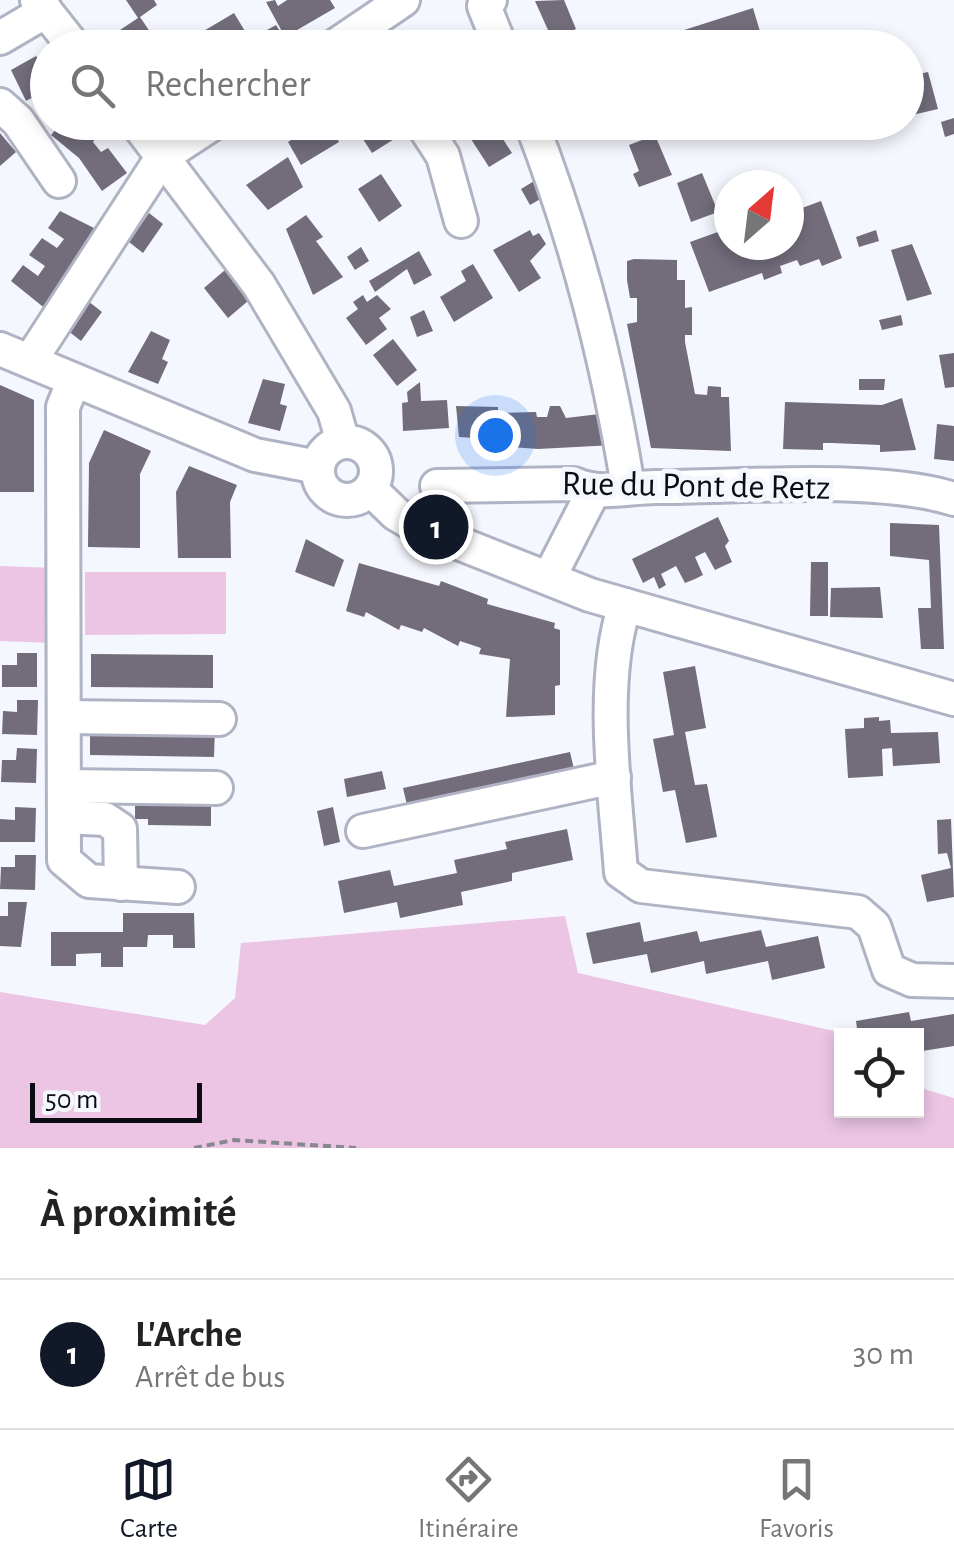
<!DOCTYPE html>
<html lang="fr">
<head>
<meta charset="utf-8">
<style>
  body { margin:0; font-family:"Alegreya Sans",sans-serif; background:#f6f6f6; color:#222 }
  .controls { position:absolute; right:30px; bottom:30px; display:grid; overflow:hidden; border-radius:0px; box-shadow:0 5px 15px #0003 }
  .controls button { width:90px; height:90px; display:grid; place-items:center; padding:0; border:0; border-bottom:2px solid #e0e0e0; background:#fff; color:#222; font:50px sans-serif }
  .compass { position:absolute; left:714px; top:170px; width:90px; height:90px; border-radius:50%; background:#fff; box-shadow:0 5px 15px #0003; rotate:28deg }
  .scale { position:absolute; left:30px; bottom:25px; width:172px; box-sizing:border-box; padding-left:10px; border:5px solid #0c0d13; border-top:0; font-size:28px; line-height:35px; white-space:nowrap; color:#0c0d13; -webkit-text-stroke:8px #f5f7fe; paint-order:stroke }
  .you { position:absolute; left:495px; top:435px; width:35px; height:35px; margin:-25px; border:8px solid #fff; border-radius:50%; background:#1a73e8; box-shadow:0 0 0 15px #1a73e833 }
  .badge { display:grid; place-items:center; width:65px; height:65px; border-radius:50%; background:#111827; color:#fff; font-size:32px; font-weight:700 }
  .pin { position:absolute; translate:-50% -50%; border:5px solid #fff; box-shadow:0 2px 10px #0006 }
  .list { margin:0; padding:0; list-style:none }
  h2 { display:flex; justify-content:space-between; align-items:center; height:130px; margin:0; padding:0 40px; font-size:42px }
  h2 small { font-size:32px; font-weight:400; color:#767676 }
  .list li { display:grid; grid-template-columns:65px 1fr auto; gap:30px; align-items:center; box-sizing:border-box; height:150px; padding:0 40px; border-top:2px solid #e0e0e0 }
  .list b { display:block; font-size:38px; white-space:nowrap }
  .list p { margin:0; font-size:32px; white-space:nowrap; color:#767676 }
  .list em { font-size:32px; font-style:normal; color:#767676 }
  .icon { flex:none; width:55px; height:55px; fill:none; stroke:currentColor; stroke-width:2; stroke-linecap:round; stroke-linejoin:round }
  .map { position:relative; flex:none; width:954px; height:1148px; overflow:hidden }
  .search { position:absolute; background:#fff; box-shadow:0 5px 15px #0003; left:30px; right:30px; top:30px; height:110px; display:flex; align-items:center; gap:25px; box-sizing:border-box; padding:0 35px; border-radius:55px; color:#767676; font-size:38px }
  .sheet { height:280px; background:#fff }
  nav { display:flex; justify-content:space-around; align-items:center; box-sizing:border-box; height:140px; border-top:2px solid #e0e0e0; background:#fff; font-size:28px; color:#767676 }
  nav a { display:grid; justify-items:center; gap:5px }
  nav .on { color:#111827 }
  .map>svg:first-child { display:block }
</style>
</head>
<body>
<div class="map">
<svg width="954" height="1148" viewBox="0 0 954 1148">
  <rect width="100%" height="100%" fill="#f5f7fe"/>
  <!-- green -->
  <g fill="#ecc5e5">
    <path d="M0 566 54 568 52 643 0 641Z"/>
    <path d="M85 572H226V634L85 635Z"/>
    <path d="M565 916 578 973 834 1031 841 1065 842 1110H916L917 1087 954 1098V1148H0V992L205 1025 235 998 241 943Z"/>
  </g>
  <!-- building -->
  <g fill="#726c7b">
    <path d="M126 0H154L157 5 140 17 161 48H128L117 32 138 18Z"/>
    <path d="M275 0 278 6 287 0H330L335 8 285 37 266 2Z"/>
    <path d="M564 0 576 29 552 39 535 1Z"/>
    <path d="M753 8 762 38 731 48H659L656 39Z"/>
    <path d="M234 13 254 46 211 48 202 32Z"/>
    <path d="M276 25 288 44 267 48 273 40 267 30Z"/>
    <path d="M36 56 48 76V89L26 101 11 70Z"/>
    <path d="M928 72 938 109 912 115 906 77Z"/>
    <path d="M954 118V134L945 137 941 122Z"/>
    <path d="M62 122H83L98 134 93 142 101 152 108 148 127 173 102 191 79 158 51 135Z"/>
    <path d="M320 122H329L339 142 301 165 288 142Z"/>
    <path d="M352 122H387L399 136 372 153Z"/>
    <path d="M460 122H492L512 153 489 167Z"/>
    <path d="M0 133 16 152 0 166Z"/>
    <path d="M655 135 672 175 639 187 633 174 639 171 629 145Z"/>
    <path d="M288 157 303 187 268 210 246 185Z"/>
    <path d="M702 173 718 212 691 222 677 183Z"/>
    <path d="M381 174 402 206 379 222 358 189Z"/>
    <path d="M544 175 551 193 530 205 521 189Z"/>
    <path d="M800 201 802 208 821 201 842 258 822 266 819 259 800 266 797 260 780 266 782 273 764 280 762 273 709 292 690 242 729 228V245H789V205Z"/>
    <path d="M60 211 100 231 47 310 11 281 23 265 38 276 45 266 29 255 42 238 57 248 61 243 64 239 48 228Z"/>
    <path d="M149 213 163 224 143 253 129 242Z"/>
    <path d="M306 215 323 237 316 241 343 277 313 295 286 229Z"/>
    <path d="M530 230 533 236 539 233 546 244 530 261 541 278 519 292 493 250Z"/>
    <path d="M876 230 879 241 859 247 856 237Z"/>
    <path d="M912 244 932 294 907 301 891 250Z"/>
    <path d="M361 247 369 261 355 270 347 257Z"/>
    <path d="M419 251 432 275 414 285 407 269 375 292 369 281Z"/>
    <path d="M634 259 677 260V280H685V308L692 307V335H685V342L695 394 707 395 708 386 721 387V397H729L731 451 651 448 627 324 637 322V298H630L627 280V261Z"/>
    <path d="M473 264 493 298 454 322 440 297 466 281 461 271Z"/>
    <path d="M225 270 248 301 228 318 204 288Z"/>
    <path d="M363 295 367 302 377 295 391 309 379 318 387 329 366 345 346 318 358 309 353 302Z"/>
    <path d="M88 301 102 312 81 341 67 330Z"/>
    <path d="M424 310 433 331 417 337 410 317Z"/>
    <path d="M901 315 903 325 882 330 879 320Z"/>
    <path d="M151 331 170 340 162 359 168 362 158 384 128 372Z"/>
    <path d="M393 339 417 370 397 386 373 355Z"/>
    <path d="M954 353V387L945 388 939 355Z"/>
    <path d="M263 379 285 384 280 404 287 406 280 431 248 423Z"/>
    <path d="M859 379H885L884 390H859Z"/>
    <path d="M420 382 421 401 447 400 449 428 403 431 402 403 408 402 407 392Z"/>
    <path d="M0 385 34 400V492H0Z"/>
    <path d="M902 398 916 450 880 452V445L832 443H823V450L783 449 785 402 882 405Z"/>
    <path d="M456 406 498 407V413L536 412 537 417H547L550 406H560L566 418 608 413 614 445 538 449 500 446V438L474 442 475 438 459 437Z"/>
    <path d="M937 424 954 426V461L934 459Z"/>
    <path d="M104 430 151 451 140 474V548L88 547 89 463Z"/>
    <path d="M189 466 237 485 230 502 231 558H178L176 492Z"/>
    <path d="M718 517 729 541 725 546 732 562 715 570 705 552 695 557 703 575 695 579 685 583 676 566 661 574 666 585 659 589 654 577 643 583 632 559Z"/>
    <path d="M890 523 939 525 944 649H921L918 608H931L929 560 890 556Z"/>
    <path d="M306 539 344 560 334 587 295 572Z"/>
    <path d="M811 562H828V616H810Z"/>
    <path d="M359 563 439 586 441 581 488 599 487 604 555 623 554 628 560 630V685L555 686V715L506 717 510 659 479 654 481 648 460 641 458 646 424 628 422 632 401 625 399 630 366 612 364 617 346 611Z"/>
    <path d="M880 587 883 618 830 617 831 588Z"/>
    <path d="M17 653H37V687H2V665H17Z"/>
    <path d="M91 654 213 655V688L91 687Z"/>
    <path d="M695 666 706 728 685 732 695 785 707 784 717 837 686 843 675 790 663 792 653 739 674 735 663 672Z"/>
    <path d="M17 700H38L37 735 2 734 3 711 17 712Z"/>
    <path d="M879 717V721L890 720 891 733 938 732 940 763 893 766 892 748 882 749 883 776 848 778 845 729 864 728V718Z"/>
    <path d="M90 723 215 726 214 757 90 755Z"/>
    <path d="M17 748 37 749 36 783 1 782 2 760H16Z"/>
    <path d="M570 752 574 769 407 805 403 788Z"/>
    <path d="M382 771 386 789 347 797 344 779Z"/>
    <path d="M135 792 211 793V826L148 825V819H135Z"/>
    <path d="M15 807 36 808 35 842H0V819L15 820Z"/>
    <path d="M333 807 340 842 324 846 317 811Z"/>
    <path d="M951 819 954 897 927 902 921 875 951 868 947 853 938 854 937 820Z"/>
    <path d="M567 829 573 860 512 873V881L461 892 463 905 400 918 397 902 344 913 338 881 390 870 394 886 457 873 454 860 507 849 505 842Z"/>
    <path d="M15 855H36L35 890 0 889 1 867H15Z"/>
    <path d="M8 902H27L21 947 0 946V916H8Z"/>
    <path d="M123 913H194L195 948H173V935H148L147 947H123V967H101V953L76 954V966H51V932H123Z"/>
    <path d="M640 922 644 942 697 931 700 942 761 930 766 947 818 936 825 968 772 980 768 961 706 974 704 961 651 973 647 954 593 964 586 933Z"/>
    <path d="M909 1012 911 1021 954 1014V1046L916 1052V1036H858L856 1021Z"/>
  </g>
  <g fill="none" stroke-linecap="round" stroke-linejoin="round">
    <defs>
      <g id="minor">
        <path d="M37 0 75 48"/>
        <path d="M490 0 484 6 501 48"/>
        <path d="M0 38 46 11"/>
        <path d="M332 48 403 0"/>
        <path d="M0 105 18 121 59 181"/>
        <path d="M136 122 259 285 334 411 343 442"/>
        <path d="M421 122 443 156 461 221"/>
        <path d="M531 122C577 241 608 361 628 487"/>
        <path d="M163 156 215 122"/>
        <path d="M0 349 255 455 318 467"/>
        <path d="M30 361 163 156"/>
        <path d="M74 380 63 407 64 860 89 881 178 887"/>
        <circle cx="347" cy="471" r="29"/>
        <path d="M437 486 574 484C600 496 628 487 656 487 739 487 878 475 954 499"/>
        <path d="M370 489 396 514 418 527 590 595 954 699"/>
        <path d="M549 578 593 492"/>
        <path d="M625 605C599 683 615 791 621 872L641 886 858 912 874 926 889 970 912 980 954 981"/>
        <path d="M64 717 219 719"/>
        <path d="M64 786 216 788"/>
        <path d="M64 817 105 819 120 829 121 884"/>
        <path d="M363 831 614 777"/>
      </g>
    </defs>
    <!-- minor casing -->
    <use href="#minor" stroke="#b0b3c3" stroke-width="38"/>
    <!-- path -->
    <path stroke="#86888e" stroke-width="4" stroke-dasharray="8 5" stroke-linecap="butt" d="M194 1148 234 1140 356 1148"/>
    <!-- minor -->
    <use href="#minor" stroke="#fff" stroke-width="32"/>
  </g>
  <g text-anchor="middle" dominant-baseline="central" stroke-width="10" stroke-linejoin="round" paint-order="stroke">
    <!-- street labels -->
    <g font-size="35" fill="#0c0d13" stroke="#f5f7fe">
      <text transform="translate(696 486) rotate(1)">Rue du Pont de Retz</text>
    </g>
  </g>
</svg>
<div class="controls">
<button><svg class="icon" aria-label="locate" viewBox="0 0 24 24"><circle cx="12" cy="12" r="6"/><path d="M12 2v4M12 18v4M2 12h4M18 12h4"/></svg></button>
</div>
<svg class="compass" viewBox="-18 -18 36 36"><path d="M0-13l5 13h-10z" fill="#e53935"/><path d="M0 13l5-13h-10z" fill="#767676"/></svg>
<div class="scale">50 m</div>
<div class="you"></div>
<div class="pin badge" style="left:436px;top:527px">1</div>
<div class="search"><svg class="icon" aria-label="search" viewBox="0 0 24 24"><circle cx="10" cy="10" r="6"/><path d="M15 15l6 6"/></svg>Rechercher</div>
</div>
<section class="sheet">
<h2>À proximité<small></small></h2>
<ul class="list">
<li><span class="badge">1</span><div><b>L'Arche</b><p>Arrêt de bus</p></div><em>30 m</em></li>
</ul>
</section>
<nav>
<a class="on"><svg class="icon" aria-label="map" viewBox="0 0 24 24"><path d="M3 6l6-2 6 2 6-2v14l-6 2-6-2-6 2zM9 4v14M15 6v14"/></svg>Carte</a>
<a><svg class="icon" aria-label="directions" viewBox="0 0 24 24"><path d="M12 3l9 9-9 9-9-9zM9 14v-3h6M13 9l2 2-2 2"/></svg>Itinéraire</a>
<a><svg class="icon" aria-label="saved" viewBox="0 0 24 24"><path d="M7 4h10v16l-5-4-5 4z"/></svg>Favoris</a>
</nav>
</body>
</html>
